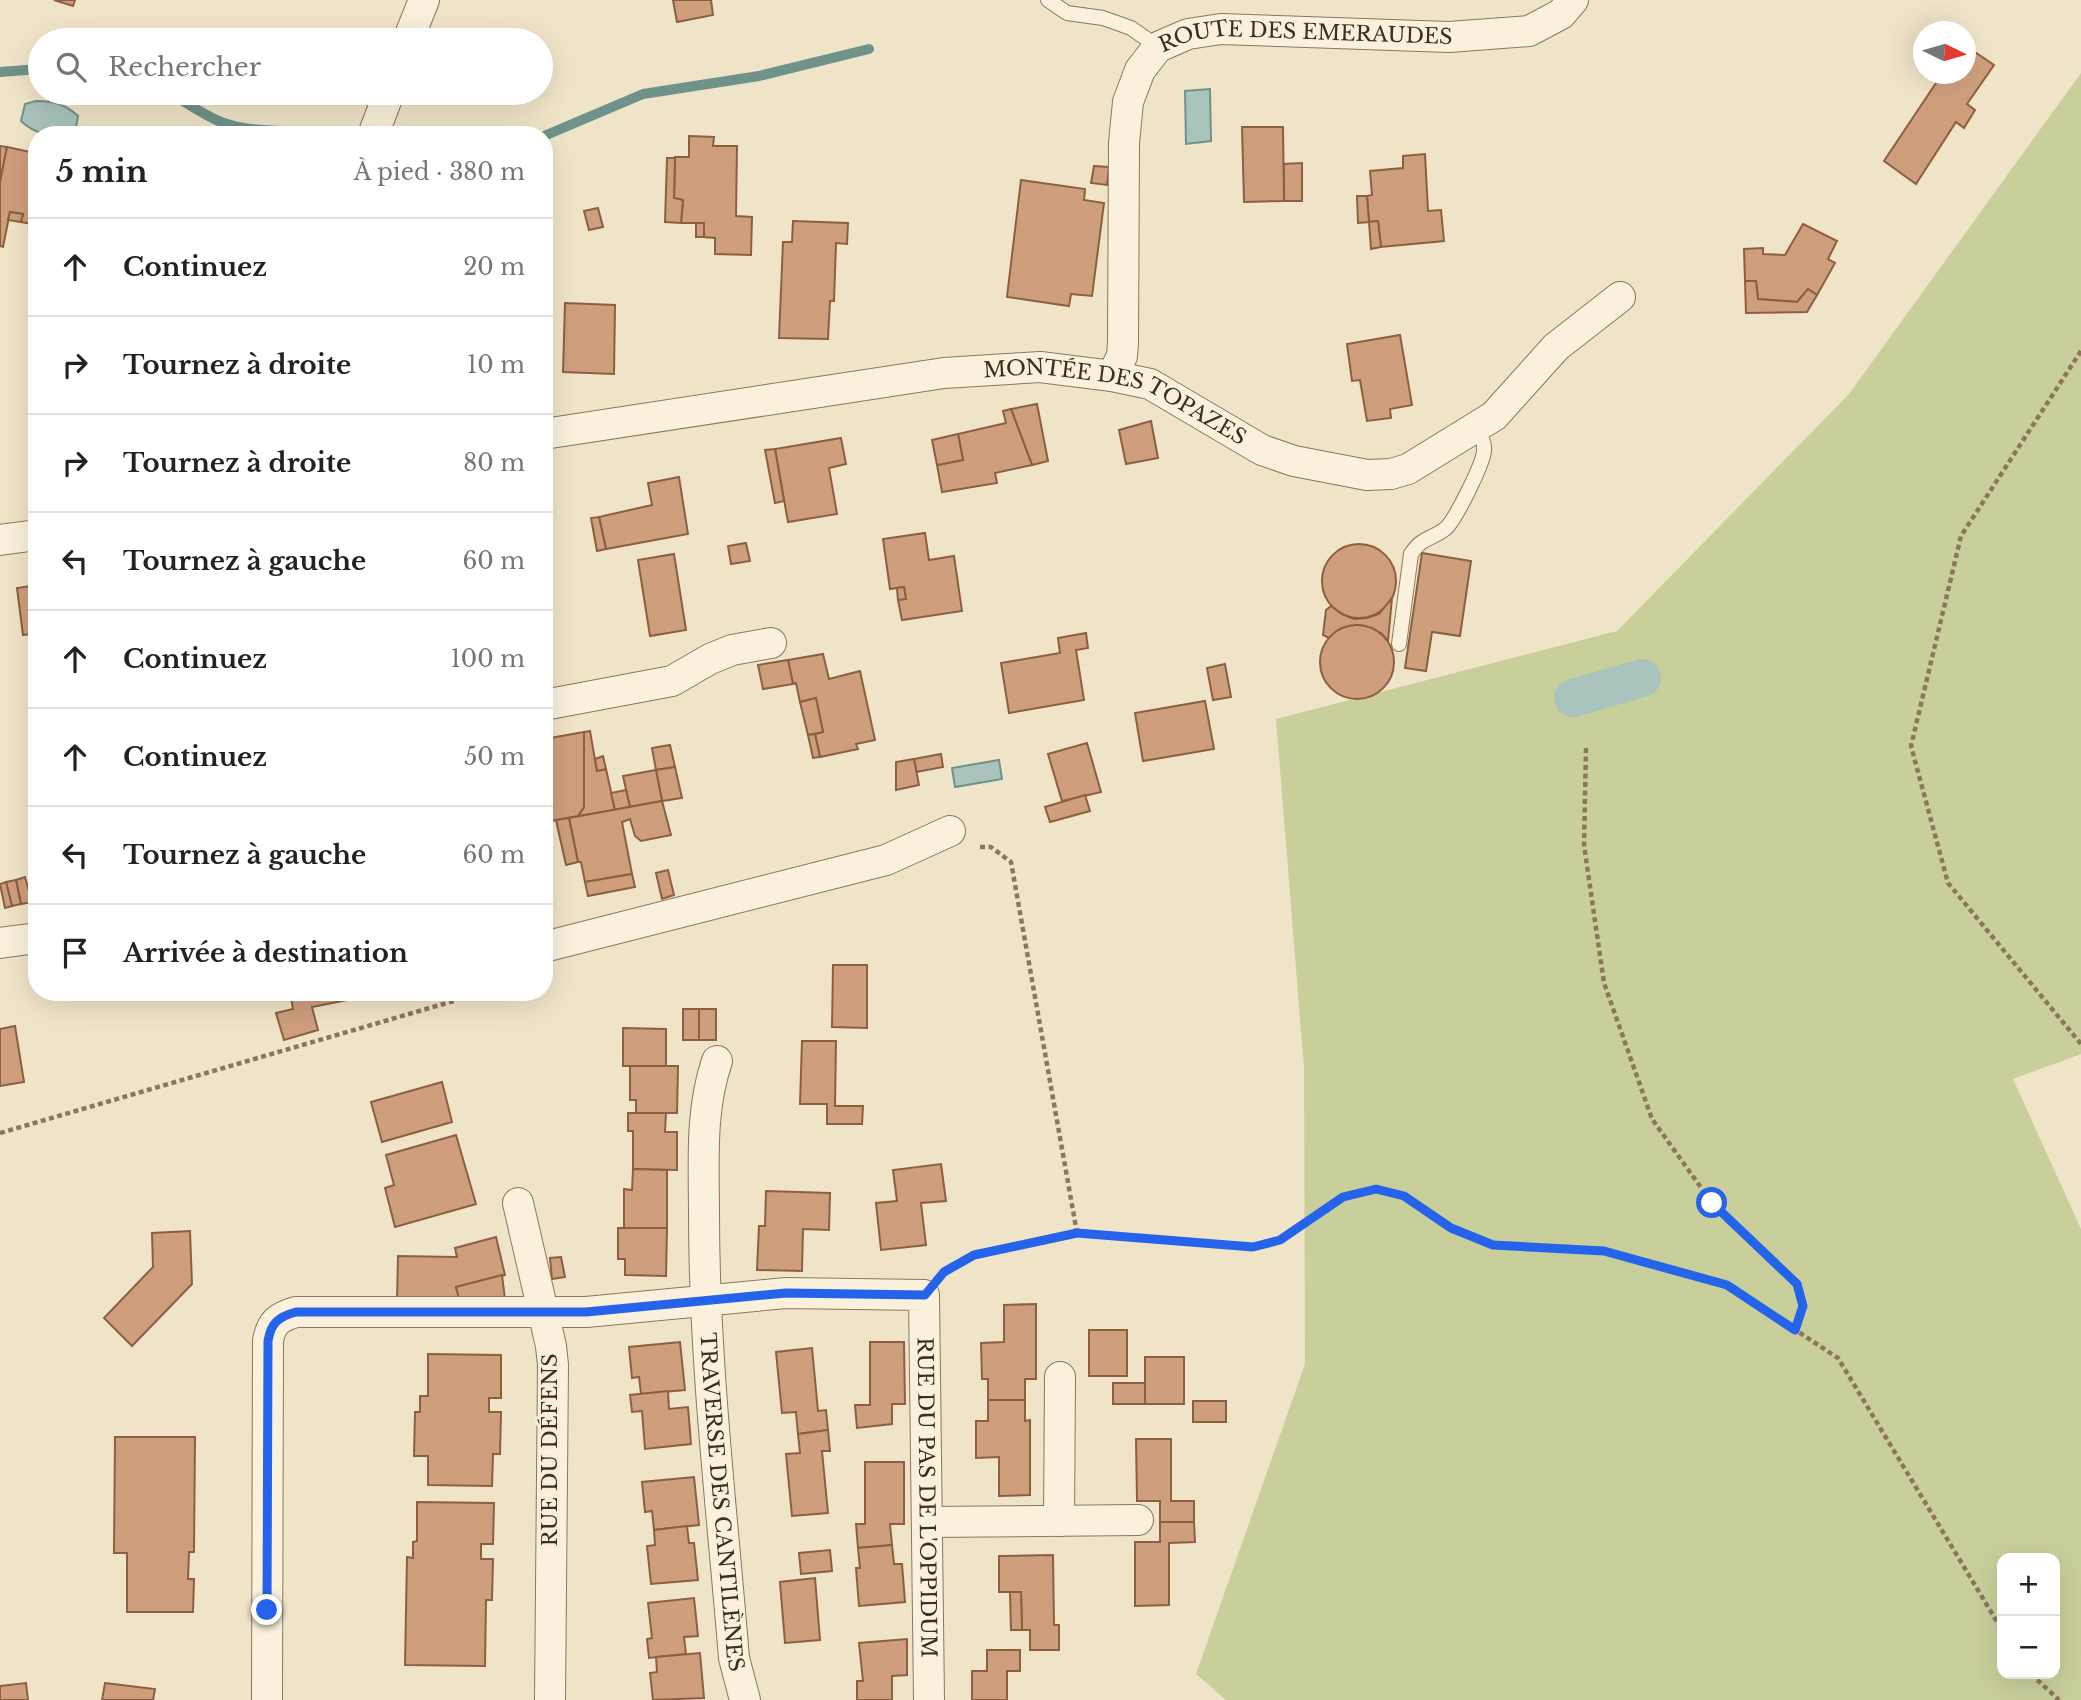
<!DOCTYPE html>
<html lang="fr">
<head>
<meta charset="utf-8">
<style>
  body { margin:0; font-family:"Libre Baskerville",serif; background:#f6f6f6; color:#222 }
  .controls { position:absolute; right:21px; bottom:21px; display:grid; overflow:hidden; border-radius:14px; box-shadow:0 7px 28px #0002 }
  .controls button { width:63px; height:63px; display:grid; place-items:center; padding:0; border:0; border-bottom:2px solid #e0e0e0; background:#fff; color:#222; font:35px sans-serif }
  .compass { position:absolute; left:1913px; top:21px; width:63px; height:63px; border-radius:50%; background:#fff; box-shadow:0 7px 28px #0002; rotate:95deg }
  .stop { position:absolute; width:21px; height:21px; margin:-16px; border:5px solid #2563eb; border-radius:50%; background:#fff }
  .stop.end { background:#2563eb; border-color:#fff; box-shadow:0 2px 7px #0008 }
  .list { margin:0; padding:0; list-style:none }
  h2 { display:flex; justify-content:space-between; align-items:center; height:91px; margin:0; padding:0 28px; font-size:30px }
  h2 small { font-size:23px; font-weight:400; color:#767676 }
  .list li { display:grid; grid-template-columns:46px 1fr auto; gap:21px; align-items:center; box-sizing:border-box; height:98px; padding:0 28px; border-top:2px solid #e0e0e0 }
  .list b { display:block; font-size:26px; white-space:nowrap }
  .list em { font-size:23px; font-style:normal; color:#767676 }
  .icon { flex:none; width:38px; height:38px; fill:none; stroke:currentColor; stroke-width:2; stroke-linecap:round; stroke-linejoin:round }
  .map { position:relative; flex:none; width:2081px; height:1700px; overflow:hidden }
  .search { position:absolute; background:#fff; box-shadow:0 7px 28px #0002; left:28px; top:28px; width:525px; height:77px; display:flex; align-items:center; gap:18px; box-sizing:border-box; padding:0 24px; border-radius:38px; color:#767676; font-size:26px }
  .panel { position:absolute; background:#fff; box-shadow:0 7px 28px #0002; left:28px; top:126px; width:525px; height:875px; border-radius:28px }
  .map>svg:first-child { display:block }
</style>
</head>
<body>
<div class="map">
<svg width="2081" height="1700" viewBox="0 0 2081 1700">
  <rect width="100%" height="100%" fill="#f0e4c8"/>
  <!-- green -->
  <path fill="#c9cf9b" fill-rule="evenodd" d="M2081 73V1054L2013 1079 2081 1229V1700H1226L1196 1674 1305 1364 1304 1069 1276 719 1617 631 1849 394ZM2002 1558H2055V1674H2002Z"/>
  <!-- water -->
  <g fill="#a9c4bc" stroke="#6f938a" stroke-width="2">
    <path d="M1210 89 1211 141 1186 144 1185 91Z"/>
    <path d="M36 101C54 101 65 104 78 116L75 133 71 135C50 135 37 136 21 121L25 104Z"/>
    <path d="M999 760 1002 779 955 787 952 768Z"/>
  </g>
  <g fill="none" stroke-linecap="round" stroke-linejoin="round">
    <!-- stream -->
    <g stroke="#6f938a" stroke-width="10">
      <path d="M0 72 40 69"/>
      <path d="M169 93C186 102 203 115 221 122 254 135 299 128 334 135"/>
      <path d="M544 136 643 94 759 76 869 49"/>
    </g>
    <!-- canal -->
    <path stroke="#a9c4bc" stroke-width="38" d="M1573 698 1642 678"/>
  </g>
  <!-- building -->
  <g fill="#cf9f7d" stroke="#8d5f41" stroke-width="2">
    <path d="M54 0H75L73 6Z"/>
    <path d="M673 0H711L713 15 677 22Z"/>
    <path d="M1966 46 1994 65 1967 104 1975 110 1964 128 1956 122 1916 184 1884 161 1942 74H1966Z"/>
    <path d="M1242 127H1283L1284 201 1244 202Z"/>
    <path d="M689 136 714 137 713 146H737L736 216 752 217 751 255 715 254V238L704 237V223H681L683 200 674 198 675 158V157H689Z"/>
    <path d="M0 146 7 147 0 182Z"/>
    <path d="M7 147 35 153 32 176 37 177V225L21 222 23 214 10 212 3 247 0 246V182Z"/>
    <path d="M1425 154 1428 211 1441 210 1444 241 1381 247 1378 221 1369 222 1367 196 1372 195 1370 171 1403 168V156Z"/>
    <path d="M667 158H675L674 198 683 200 681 223 665 222Z"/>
    <path d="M1302 163V201H1284V164Z"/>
    <path d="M1094 166 1109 167 1107 185 1091 183Z"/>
    <path d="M1021 180 1085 189 1084 200 1104 203 1092 296 1071 294 1069 306 1007 297Z"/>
    <path d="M1357 196H1367L1369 222 1358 223Z"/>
    <path d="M598 208 603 227 589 230 584 211Z"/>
    <path d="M10 212 23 214 21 222 8 220Z"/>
    <path d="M793 221 848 223 847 244 836 243 834 301H830L828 339 779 338 783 242H792Z"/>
    <path d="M1378 221 1381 247 1371 249 1369 222Z"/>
    <rect x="696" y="223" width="8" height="14"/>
    <path d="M1803 224 1837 241 1828 259 1835 263 1817 295 1808 289 1797 302 1758 299 1756 281H1745L1744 249 1763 248V254L1785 255Z"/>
    <path d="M1745 281H1756L1758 299 1797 302 1808 289 1817 295 1807 312 1746 313Z"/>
    <path d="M565 303 615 305 614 374 563 372Z"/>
    <path d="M1400 335 1412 405 1390 409 1391 418 1367 421 1360 380 1352 381 1347 344Z"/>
    <path d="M1037 404 1048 461 1032 465 1011 409Z"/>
    <path d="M1011 409 1032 465 995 473 997 483 942 492 937 465 963 460 958 434 1006 423 1003 411Z"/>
    <path d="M1151 421 1158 458 1126 464 1119 430Z"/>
    <path d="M958 434 963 460 937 465 932 440Z"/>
    <path d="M841 438 846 464 829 468 837 514 788 522 775 449Z"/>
    <path d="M775 449 784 501 775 503 765 450Z"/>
    <path d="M679 477 688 534 606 549 599 517 652 505 648 483Z"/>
    <path d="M599 517 606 549 597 551 591 518Z"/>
    <path d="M925 533 929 560 954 556 962 611 902 620 898 600 906 599 904 587 890 589 883 539Z"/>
    <path d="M746 543 750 561 731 564 728 546Z"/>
    <circle cx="1359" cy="581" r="37"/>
    <path d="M1422 553 1471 561 1460 636 1432 632 1426 671 1405 668Z"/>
    <path d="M674 554 686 630 650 636 638 560Z"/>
    <path d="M37 585V633L23 635 17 588Z"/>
    <path d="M904 587 906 599 898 600 897 588Z"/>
    <path d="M1392 598 1388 641 1381 633 1359 625 1337 631 1329 638 1323 635 1326 610 1331 606 1342 614 1354 619 1367 618 1379 614Z"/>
    <circle cx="1357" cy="662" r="37"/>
    <path d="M1086 633 1088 648 1076 650 1084 700 1009 713 1001 663 1060 653 1058 638Z"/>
    <path d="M823 654 829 679 860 671 875 740 856 744 858 749 820 757 815 734 823 732 816 698 800 702 796 683 793 684 788 660Z"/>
    <path d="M788 660 793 684 763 689 758 665Z"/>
    <path d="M1225 664 1231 697 1213 700 1207 668Z"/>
    <path d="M816 698 823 732 808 735 800 702Z"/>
    <path d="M1205 701 1214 749 1143 761 1135 713Z"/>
    <path d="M590 731 597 771 606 769 615 810 578 816 584 807V732Z"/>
    <path d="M584 732V807L578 816 546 822 544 739Z"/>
    <path d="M815 734 820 757 813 758 808 735Z"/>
    <path d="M1087 743 1101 792 1062 801 1048 754Z"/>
    <path d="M670 745 675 767 656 770 652 748Z"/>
    <path d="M941 754 943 767 916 772 914 759Z"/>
    <path d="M603 756 606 769 597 771 595 759Z"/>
    <path d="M914 759 919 785 896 790V762Z"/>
    <path d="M675 767 682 798 662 801 656 770Z"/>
    <path d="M656 770 662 801 630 807 623 776Z"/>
    <path d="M626 790 630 807 615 810 611 793Z"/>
    <path d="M1085 795 1090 811 1050 822 1045 807Z"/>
    <path d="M662 801 671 835 641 841 635 836 630 819 622 822 632 874 585 882 581 862H578L569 818Z"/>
    <path d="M569 818 578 862 566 865 556 820Z"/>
    <path d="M668 870 674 895 662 899 656 873Z"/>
    <path d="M632 874 635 887 588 896 585 882Z"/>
    <path d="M25 877 32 902 21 904 16 880Z"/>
    <path d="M16 880 21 904 12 906 6 882Z"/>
    <path d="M6 882 12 906 5 908 0 884Z"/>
    <path d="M833 965H867V1028L832 1027Z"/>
    <path d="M290 992H383V993L312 1007 318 1030 284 1040 276 1013 293 1009Z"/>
    <rect x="683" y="1009" width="16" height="31"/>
    <rect x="699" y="1009" width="17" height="31"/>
    <path d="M15 1026 24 1082 0 1086V1029Z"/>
    <path d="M623 1028 666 1029V1066H623Z"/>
    <path d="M802 1041H836L835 1106H863L862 1124H827V1104H800Z"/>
    <path d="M630 1066H678L677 1113H636V1100H630Z"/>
    <path d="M442 1082 452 1122 382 1142 371 1102Z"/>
    <path d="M628 1113H666L665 1132H677V1170L633 1169V1131H628Z"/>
    <path d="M456 1135 476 1204 395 1227 385 1188 394 1185 386 1155Z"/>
    <path d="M941 1164 946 1201 921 1203 926 1245 881 1250 876 1203 897 1201 893 1170Z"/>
    <path d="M633 1169 667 1170V1228H624V1189L632 1190Z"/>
    <path d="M766 1191 830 1193 829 1230 803 1229 802 1271 757 1270 759 1226H765Z"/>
    <path d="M618 1228H667L666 1276 625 1275V1259H618Z"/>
    <path d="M190 1231 192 1284 132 1346 104 1318 153 1267 152 1233Z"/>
    <path d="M496 1237 505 1275 456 1287 460 1302 397 1301 398 1256 457 1257 455 1248Z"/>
    <path d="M561 1257 565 1277 552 1279 550 1258Z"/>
    <path d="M502 1275 505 1299 460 1302 456 1287Z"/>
    <path d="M1036 1304V1379H1025V1400H988V1379H982L981 1343 1004 1342V1305Z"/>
    <rect x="1089" y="1330" width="38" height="46"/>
    <path d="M680 1342 685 1390 641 1394 639 1377 632 1378 629 1347Z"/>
    <path d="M870 1342H904L905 1404H892V1424L857 1428 855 1405H870Z"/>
    <path d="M812 1348 818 1411 826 1410 828 1430 798 1434 796 1412 782 1413 776 1352Z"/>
    <path d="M428 1354 501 1355V1398H489V1412H501L500 1454H493L492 1486 428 1485V1456H414L415 1412H420V1396H428Z"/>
    <rect x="1145" y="1357" width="39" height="47"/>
    <rect x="1113" y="1383" width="32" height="21"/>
    <path d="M668 1391 669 1409 688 1407 691 1444 645 1449 642 1411 632 1412 630 1395Z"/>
    <path d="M988 1400H1025V1421L1030 1420V1495L999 1496V1457L976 1458V1421H988Z"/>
    <rect x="1193" y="1401" width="33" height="21"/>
    <path d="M828 1430 830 1451H822L828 1513 792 1516 786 1454 800 1453 798 1434Z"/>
    <path d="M115 1437H195L194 1552H189L188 1579H194L193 1612H127V1553H114Z"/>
    <path d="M1136 1439H1171V1501H1194V1522H1160V1501H1137Z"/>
    <path d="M865 1462H904V1524H890L892 1545 858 1548 856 1524H865Z"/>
    <path d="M694 1477 699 1525 654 1530 652 1511 645 1512 642 1482Z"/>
    <path d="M417 1502 494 1503 493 1544H481V1559H493L492 1600H486L485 1666 405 1665 407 1557 413 1558V1542L417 1541Z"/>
    <path d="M1160 1522H1194L1195 1542 1169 1543V1605L1135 1606V1542H1160Z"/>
    <path d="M687 1526 689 1543H694L698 1580 651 1584 647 1546 655 1545 654 1530Z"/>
    <path d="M892 1545 894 1564H902L905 1602 859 1606 856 1568H860L858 1548Z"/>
    <path d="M830 1550 832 1571 801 1574 799 1553Z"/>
    <path d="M1053 1555 1054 1625H1059V1650H1030V1630H1022L1021 1592H999V1556Z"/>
    <path d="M815 1578 820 1640 785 1643 780 1582Z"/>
    <path d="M1010 1592H1021L1022 1630H1011Z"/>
    <path d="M694 1598 698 1636 684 1637 686 1654 649 1658 647 1639 652 1638 648 1603Z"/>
    <path d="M907 1639V1675L892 1676V1700H857V1681H863L859 1643Z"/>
    <path d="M987 1650H1020V1671H1007V1700H972V1671H987Z"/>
    <path d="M700 1653 704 1698 653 1700 650 1673 657 1672 656 1657Z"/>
    <path d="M26 1683 28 1700H0V1686Z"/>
    <path d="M105 1683 155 1689 153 1700H102Z"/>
  </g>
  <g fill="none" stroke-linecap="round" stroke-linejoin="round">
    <defs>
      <g id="service">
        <path d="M1048 0 1067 13 1103 18 1131 28 1158 47"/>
        <path d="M1399 644 1411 554C1423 536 1431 540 1445 529 1455 521 1483 464 1484 451 1485 441 1480 435 1474 427"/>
      </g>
      <g id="minor">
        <path d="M408 40 424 0"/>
        <path d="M373 135 389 93"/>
        <path id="s1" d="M1112 376 1122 356 1123 343 1124 143 1128 102 1140 70 1158 47 1188 34 1221 29 1449 37 1529 31 1561 14 1573 0"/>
        <path id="s2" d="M544 434 944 373 1040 367 1112 376 1150 384 1262 450 1294 461 1367 475 1391 474 1408 469 1494 416 1556 347 1620 297"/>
        <path d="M0 540 37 535"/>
        <path d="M544 705 672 681 710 659 732 650 771 643"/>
        <path d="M0 943 37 938"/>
        <path d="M544 947 886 860 950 831"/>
        <path id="s3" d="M717 1061C700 1111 704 1162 704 1214 704 1362 722 1510 734 1658L745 1700"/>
        <path d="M518 1203 551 1346 553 1365 550 1700"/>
        <path d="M1059 1521 1060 1377"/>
        <path d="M927 1522 1138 1520"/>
        <path id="s4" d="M267 1700 268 1341C271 1323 278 1317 296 1312H586L786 1293 924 1295 929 1700"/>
      </g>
    </defs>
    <!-- service casing -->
    <use href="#service" stroke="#8d765c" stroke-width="16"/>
    <!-- minor casing -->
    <use href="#minor" stroke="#8d765c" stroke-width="32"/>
    <!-- path -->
    <g stroke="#8d765c" stroke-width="4.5" stroke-dasharray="5 3.5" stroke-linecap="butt">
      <path d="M2081 351 1961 536 1911 746 1948 883 2081 1044"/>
      <path d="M1586 748 1584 845 1604 983 1652 1119 1712 1203 1797 1284 1803 1306 1795 1330"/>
      <path d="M980 847H991L1011 862 1077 1233"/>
      <path d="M0 1133 457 1000 463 992"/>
      <path d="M945 1271 974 1255 1077 1233 1253 1247 1280 1240 1343 1197 1376 1189 1403 1196 1451 1228 1493 1245 1603 1251 1727 1285 1838 1358 2002 1630"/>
      <path d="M2031 1674 2059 1700"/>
    </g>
    <!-- service -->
    <use href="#service" stroke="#faf1dc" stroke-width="14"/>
    <!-- minor -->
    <use href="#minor" stroke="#faf1dc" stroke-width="30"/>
  </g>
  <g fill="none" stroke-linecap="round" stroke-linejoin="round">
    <!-- route -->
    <path stroke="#2563eb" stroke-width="9" d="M267 1610 268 1341C271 1323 278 1317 296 1312H586L786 1293 925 1295 944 1272 974 1255 1077 1233 1253 1247 1280 1240 1343 1197 1376 1189 1404 1196 1451 1228 1493 1245 1604 1251 1727 1285 1795 1330 1803 1306 1797 1284 1712 1203"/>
  </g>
  <g text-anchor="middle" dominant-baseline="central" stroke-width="6" stroke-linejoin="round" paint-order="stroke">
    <!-- street labels -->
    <g font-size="21" fill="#3d2e20" stroke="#f7eed8">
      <text stroke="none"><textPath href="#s1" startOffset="490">ROUTE DES EMERAUDES</textPath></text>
      <text stroke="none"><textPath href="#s2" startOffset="583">MONTÉE DES TOPAZES</textPath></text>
      <text transform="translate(550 1450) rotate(-90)">RUE DU DÉFENS</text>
      <text stroke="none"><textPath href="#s4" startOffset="1234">RUE DU PAS DE L'OPPIDUM</textPath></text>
      <text stroke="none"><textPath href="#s3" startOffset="443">TRAVERSE DES CANTILÈNES</textPath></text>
    </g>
  </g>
</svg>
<div class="controls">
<button>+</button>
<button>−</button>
</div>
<svg class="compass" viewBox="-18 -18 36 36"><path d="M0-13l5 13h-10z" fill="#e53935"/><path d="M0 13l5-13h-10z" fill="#767676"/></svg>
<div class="stop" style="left:1712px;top:1203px"></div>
<div class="stop end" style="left:267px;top:1610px"></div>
<div class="search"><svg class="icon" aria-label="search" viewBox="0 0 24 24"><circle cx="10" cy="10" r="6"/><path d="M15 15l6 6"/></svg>Rechercher</div>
<section class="panel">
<h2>5 min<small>À pied · 380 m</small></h2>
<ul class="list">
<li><svg class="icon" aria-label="ahead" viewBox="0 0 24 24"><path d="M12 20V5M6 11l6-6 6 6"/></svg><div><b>Continuez</b></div><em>20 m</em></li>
<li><svg class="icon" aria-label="right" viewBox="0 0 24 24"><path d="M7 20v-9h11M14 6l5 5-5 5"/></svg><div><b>Tournez à droite</b></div><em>10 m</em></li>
<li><svg class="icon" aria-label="right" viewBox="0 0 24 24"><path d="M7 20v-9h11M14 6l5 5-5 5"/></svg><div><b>Tournez à droite</b></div><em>80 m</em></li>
<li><svg class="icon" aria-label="left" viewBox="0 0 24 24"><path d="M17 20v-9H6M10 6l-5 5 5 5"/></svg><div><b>Tournez à gauche</b></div><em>60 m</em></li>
<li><svg class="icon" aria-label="ahead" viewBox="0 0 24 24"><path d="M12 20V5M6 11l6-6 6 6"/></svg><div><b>Continuez</b></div><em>100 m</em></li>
<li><svg class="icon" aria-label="ahead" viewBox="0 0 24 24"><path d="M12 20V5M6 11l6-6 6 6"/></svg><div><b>Continuez</b></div><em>50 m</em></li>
<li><svg class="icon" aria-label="left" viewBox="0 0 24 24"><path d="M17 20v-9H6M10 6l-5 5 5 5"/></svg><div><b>Tournez à gauche</b></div><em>60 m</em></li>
<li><svg class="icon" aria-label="arrive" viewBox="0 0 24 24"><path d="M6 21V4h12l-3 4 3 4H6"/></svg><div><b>Arrivée à destination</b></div></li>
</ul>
</section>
</div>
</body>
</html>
